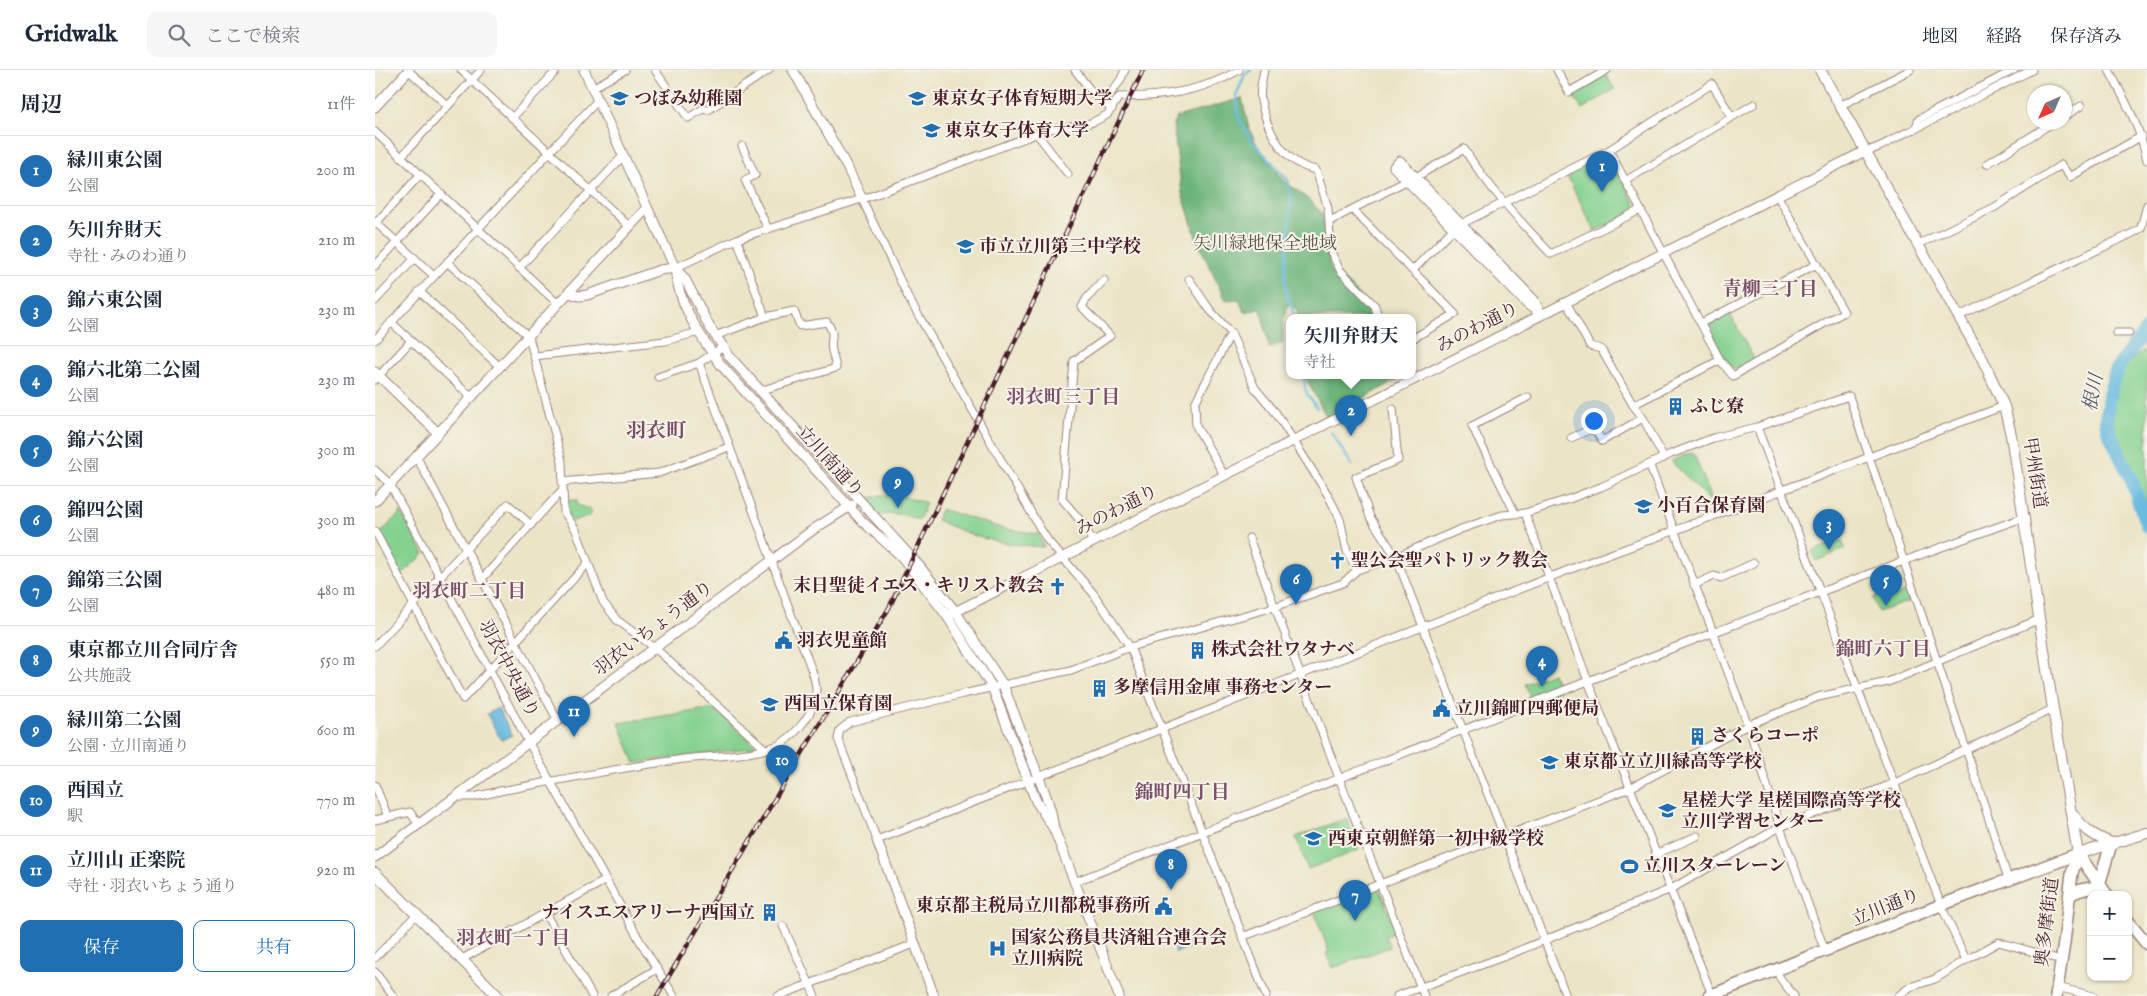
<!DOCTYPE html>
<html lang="ja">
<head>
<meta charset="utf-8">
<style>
  body { margin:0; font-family:"IM FELL English","Noto Serif JP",serif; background:#f6f6f7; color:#1f2937 }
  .controls { position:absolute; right:15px; bottom:15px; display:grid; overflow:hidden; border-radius:10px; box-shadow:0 1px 4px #0004 }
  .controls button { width:45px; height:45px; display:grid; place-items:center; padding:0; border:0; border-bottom:1px solid #e0e1e3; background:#fff; color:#1f2937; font:25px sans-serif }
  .compass { position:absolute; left:1652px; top:15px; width:45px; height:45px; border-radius:50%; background:#fff; box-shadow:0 1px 4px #0004; rotate:225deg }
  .you { position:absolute; left:1218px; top:350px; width:18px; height:18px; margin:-12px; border:4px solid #fff; border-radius:50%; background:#1a73e8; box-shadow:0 0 0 8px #1a73e833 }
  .badge { display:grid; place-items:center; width:32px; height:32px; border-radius:50%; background:#1f6fb2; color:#fff; font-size:16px; font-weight:700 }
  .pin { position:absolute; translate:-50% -41px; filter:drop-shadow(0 1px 2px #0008) }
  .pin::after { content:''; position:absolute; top:26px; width:18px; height:15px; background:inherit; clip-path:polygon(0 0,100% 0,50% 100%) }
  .popup { position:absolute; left:911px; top:244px; width:130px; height:65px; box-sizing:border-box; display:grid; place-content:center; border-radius:10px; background:#fff; filter:drop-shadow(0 1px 4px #0005); font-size:16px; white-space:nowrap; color:#747a83 }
  .popup b { font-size:19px; color:#1f2937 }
  .popup::after { content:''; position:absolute; left:50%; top:100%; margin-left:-10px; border:10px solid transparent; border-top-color:#fff }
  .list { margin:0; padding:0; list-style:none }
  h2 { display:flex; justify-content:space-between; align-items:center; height:65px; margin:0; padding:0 20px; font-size:21px }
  h2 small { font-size:16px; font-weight:400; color:#747a83 }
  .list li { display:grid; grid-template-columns:32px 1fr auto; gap:15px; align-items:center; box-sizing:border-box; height:70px; padding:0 20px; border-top:1px solid #e0e1e3 }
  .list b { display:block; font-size:19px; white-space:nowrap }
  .list p { margin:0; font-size:16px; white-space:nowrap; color:#747a83 }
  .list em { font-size:16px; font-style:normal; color:#747a83 }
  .actions { display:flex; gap:10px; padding:15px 20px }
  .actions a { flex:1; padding:11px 0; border:1px solid #1f6fb2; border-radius:10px; text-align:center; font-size:18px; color:#1f6fb2 }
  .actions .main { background:#1f6fb2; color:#fff }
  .icon { flex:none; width:28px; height:28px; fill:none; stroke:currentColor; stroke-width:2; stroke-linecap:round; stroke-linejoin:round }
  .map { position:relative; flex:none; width:1772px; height:926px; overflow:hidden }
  header { display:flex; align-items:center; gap:30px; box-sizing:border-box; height:70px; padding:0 25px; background:#fff; border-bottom:1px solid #e0e1e3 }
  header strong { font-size:24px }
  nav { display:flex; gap:28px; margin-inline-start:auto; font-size:18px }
  .search { width:350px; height:45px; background:#f6f6f7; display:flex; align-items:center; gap:12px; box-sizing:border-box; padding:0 18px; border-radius:10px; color:#747a83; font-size:19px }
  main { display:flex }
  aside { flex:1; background:#fff }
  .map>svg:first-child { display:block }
</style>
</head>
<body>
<header>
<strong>Gridwalk</strong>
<div class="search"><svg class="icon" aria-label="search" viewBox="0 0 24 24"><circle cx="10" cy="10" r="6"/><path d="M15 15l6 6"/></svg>ここで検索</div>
<nav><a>地図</a><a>経路</a><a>保存済み</a></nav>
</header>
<main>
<aside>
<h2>周辺<small>11件</small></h2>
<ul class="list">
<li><span class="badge">1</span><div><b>緑川東公園</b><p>公園</p></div><em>200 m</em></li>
<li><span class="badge">2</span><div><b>矢川弁財天</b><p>寺社 · みのわ通り</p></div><em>210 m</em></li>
<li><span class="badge">3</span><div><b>錦六東公園</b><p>公園</p></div><em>230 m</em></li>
<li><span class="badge">4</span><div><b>錦六北第二公園</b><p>公園</p></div><em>230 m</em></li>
<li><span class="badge">5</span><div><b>錦六公園</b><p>公園</p></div><em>300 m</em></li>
<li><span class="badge">6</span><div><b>錦四公園</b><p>公園</p></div><em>300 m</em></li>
<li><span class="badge">7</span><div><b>錦第三公園</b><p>公園</p></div><em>480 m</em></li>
<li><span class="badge">8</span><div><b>東京都立川合同庁舎</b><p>公共施設</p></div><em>550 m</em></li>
<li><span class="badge">9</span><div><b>緑川第二公園</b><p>公園 · 立川南通り</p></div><em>600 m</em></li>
<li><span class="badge">10</span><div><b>西国立</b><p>駅</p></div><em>770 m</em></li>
<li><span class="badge">11</span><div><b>立川山 正楽院</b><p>寺社 · 羽衣いちょう通り</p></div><em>920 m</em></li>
</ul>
<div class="actions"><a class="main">保存</a><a>共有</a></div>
</aside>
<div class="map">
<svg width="1772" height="926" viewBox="0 0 1772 926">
  <rect width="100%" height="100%" fill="#f7f3e8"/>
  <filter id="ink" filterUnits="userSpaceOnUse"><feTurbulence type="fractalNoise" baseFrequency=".02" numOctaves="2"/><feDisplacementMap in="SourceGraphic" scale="10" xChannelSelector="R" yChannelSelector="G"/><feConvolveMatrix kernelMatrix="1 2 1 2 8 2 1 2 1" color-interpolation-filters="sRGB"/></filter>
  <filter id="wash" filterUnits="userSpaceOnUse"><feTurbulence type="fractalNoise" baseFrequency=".0096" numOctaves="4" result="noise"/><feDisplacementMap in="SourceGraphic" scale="20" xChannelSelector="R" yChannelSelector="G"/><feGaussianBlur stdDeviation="1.12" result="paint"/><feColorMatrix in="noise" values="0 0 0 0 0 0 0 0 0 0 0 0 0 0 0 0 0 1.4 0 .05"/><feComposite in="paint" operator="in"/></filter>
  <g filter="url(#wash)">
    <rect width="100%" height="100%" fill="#ebe5c7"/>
    <!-- green -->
    <g fill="#85d290" stroke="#68785e">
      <path d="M1230 4 1240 19 1207 39 1197 24Z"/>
      <path d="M1234 82 1263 140 1220 161 1191 104Z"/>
      <path d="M1355 244 1379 289 1359 299 1348 286 1333 256Z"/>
      <path d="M1767 281 1772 282V442C1752 388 1706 327 1767 281Z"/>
      <path d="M1318 382 1340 436 1296 391Z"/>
      <path d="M506 425 527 426 551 433 544 450C530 445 518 441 504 446L490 429Z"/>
      <path d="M190 430H202V435L216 440V445L198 451 193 448Z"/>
      <path d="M566 439 626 458 663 464 669 477C626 474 601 469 562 450Z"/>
      <path d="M26 442 49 484 26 505 5 464Z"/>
      <path d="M1467 470 1470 479 1441 491 1437 481Z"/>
      <path d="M1535 520 1538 530 1503 542 1498 528 1518 521 1520 526Z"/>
      <path d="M1178 603 1184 620 1156 630 1150 614Z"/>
      <path d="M339 638 382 677 260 693 244 653Z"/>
      <path d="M972 748 984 780 933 799 921 767Z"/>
      <path d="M1003 817 1022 862 1011 866 1015 877 957 898 951 883 954 882 939 841Z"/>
    </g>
    <!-- forest -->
    <g fill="#6cb47a" stroke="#5b6a52">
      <path d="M867 28 874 59 882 75 907 109 933 129 947 143 955 197 996 236 999 247H923L922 239 913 235 908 253V273L894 278 886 239 869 242 864 229 850 230 822 170 807 123 798 54 802 47Z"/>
      <path d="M929 305H1020L1022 310 952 348Z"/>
    </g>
    <!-- water -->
    <g fill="#62b8df" stroke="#566c85">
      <path d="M123 638 137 665 126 670 112 644Z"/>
      <path d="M824 861 828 872 801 883 797 872Z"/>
    </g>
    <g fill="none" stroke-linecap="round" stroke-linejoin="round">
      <!-- stream -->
      <g stroke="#62b8df" stroke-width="2.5">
        <path d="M876 0 870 4 861 26 864 49 877 71 913 110 916 129 910 204 911 222 920 247"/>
        <path d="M928 305 931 322 942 338"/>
        <path d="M956 362 977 395"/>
      </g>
      <!-- river -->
      <path stroke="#62b8df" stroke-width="14" d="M1772 259 1747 291 1741 301 1734 325 1731 350 1733 360 1757 411 1772 456"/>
    </g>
  </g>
  <g filter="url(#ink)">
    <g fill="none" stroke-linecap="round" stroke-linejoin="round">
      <defs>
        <g id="minor">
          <path d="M86 0 254 156"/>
          <path d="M280 0 313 48 328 39 333 40 394 0"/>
          <path d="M700 0 719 25 737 39"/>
          <path d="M889 0C887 10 884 21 886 31 892 61 909 94 941 100L953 138 956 182 965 200 1000 236 1003 247"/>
          <path d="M1182 0 1194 22 1232 0"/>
          <path d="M1734 0C1750 30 1765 57 1772 90"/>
          <path d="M34 1 73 36"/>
          <path d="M217 18 250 0"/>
          <path d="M728 33 745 11 750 0"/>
          <path d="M1465 36 1535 0"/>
          <path d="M1690 46 1706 36"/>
          <path d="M137 48 182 0"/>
          <path d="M1540 59 1544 49 1639 0"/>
          <path d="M0 62 183 234"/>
          <path d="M662 64 693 104"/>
          <path d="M367 76 380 105 370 110 393 159"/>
          <path d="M1234 80 1345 290 1358 306 1469 242 1402 125"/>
          <path d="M1490 81C1508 79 1521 65 1540 59L1657 0"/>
          <path d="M26 87 106 0"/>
          <path d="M1612 94 1679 52"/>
          <path d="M1041 107 1089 79C1114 118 1144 150 1176 184L1265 140"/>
          <path d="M1250 111 1379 34"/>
          <path d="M487 129 533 227 666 460 673 471 718 523 755 577 891 926"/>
          <path d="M978 140 1080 244 1037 269"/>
          <path d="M955 151 1033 110"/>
          <path d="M0 152 59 206"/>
          <path d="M0 154 45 105"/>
          <path d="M362 169 390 247"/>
          <path d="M1544 174 1620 137 1686 95 1695 107 1767 66"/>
          <path d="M72 192 154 267 187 391 189 442 201 460 228 532 242 550 280 578 390 679"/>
          <path d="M0 196 66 124"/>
          <path d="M144 198 248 86"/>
          <path d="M300 198 362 169 499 125 674 59 706 56 718 52 732 45 744 27C785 27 828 22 864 0"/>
          <path d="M1038 200 1079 158 1086 154 1234 80 1337 14 1357 47"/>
          <path d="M814 209 835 240 856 263 880 318 901 343 953 425 965 449 972 481 982 500"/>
          <path d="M44 221 125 297"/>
          <path d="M0 231 40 188"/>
          <path d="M1191 232 1215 276 1226 279 1258 335"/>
          <path d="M1584 246 1758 163 1766 158 1772 135"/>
          <path d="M16 252 97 328"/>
          <path d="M1326 253 1442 194"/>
          <path d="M1741 263H1754"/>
          <path d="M340 266 390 247 419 241 425 256 452 252C462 268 454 267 457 281 458 286 460 292 461 298L384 321"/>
          <path d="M0 270 222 31"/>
          <path d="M160 286 290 271 324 262"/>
          <path d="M283 307 324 293 348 277"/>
          <path d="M0 310 36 271"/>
          <path d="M1629 336C1492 387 1356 441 1219 490L502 770 463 669 465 660 475 652 588 624 696 600 755 577 899 537 968 513 982 500 1021 487 1086 459 1127 445 1150 443 1194 429 1226 417 1296 384 1338 368 1382 357 1474 326C1527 487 1582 648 1633 809"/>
          <path d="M1018 339 1023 390 981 407 995 447 1021 487 1191 926"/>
          <path d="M1382 357 1566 835 1591 890 1624 872 1686 890"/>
          <path d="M1196 368 1216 359 1222 363 1227 371 1268 348"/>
          <path d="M41 386 183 651"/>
          <path d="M1289 388 1268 348 1258 335 1345 290"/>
          <path d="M1275 396 1373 655 1405 757 1450 881"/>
          <path d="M0 400 15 414 154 673 265 871 299 926"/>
          <path d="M849 405 821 356 820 333 856 263"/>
          <path d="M187 412 284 403 354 377"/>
          <path d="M1140 443 1097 356 1153 327"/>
          <path d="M1150 443 1213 611 1337 925"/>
          <path d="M0 461 88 629 213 493"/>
          <path d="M874 468 964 708 1049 926"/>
          <path d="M717 471 711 457 687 429 699 291 735 266 707 237 712 228 729 210"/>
          <path d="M107 509 187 420"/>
          <path d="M1319 515 1339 506 1346 508 1379 493"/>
          <path d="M0 576 133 434 156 455"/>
          <path d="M0 715 13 747"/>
          <path d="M83 727H99L125 721C184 710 243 698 302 690 328 686 386 686 407 673 423 662 442 640 441 620 441 614 439 607 437 601L324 293"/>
          <path d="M0 750 35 742 44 755"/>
          <path d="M1281 784 1322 766"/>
          <path d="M699 812C1016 690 1330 561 1650 447"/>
          <path d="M170 843 217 926"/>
          <path d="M408 856 440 926"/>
          <path d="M867 867 1255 718 1373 655 1443 627 1513 612 1665 549"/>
          <path d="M0 888 42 844"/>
          <path d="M87 889 231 810"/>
          <path d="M1401 899 1405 908 1419 926"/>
          <path d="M0 902 18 926"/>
          <path d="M1682 917 1718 926"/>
          <path d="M236 926 282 899"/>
          <path d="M403 926 539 874"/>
          <path d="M1022 926 1133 885 1296 819 1405 757 1520 713 1678 639"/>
          <path d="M1523 926 1535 917 1560 909 1591 890"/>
        </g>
        <g id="tertiary">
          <path d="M209 0 300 198 310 209 334 256 355 287 545 497 580 541 628 615 671 726 676 742 679 759"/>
          <path d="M418 0 473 99 487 129"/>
          <path d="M0 37 34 0"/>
          <path d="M1025 91 1159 230 1166 244 1152 234 1019 97Z"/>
          <path d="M300 198C303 234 325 266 346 295L487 451 527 487 572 546 593 579 617 617 661 731 679 759 744 926"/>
          <path d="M194 223 204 226 212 225 285 200 300 198"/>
          <path d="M0 302 63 363"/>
          <path d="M0 431 272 138"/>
          <path d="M572 546 1490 81"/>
          <path d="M502 770 559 926"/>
          <path d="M0 787 439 459 477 435"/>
        </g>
        <g id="secondary">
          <path d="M1445 0 1608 290 1629 336 1636 365 1678 639 1703 784 1772 763"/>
          <path d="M1697 743C1709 760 1720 767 1739 774"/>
          <path d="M0 803 123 926"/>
        </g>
        <g id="primary">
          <path d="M1703 784 1732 825"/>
          <path d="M1724 815 1736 774"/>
          <path d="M1695 825C1705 819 1714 817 1726 818"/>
          <path d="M1753 851 1772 874"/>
          <path d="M1334 926 1566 835 1703 784"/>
          <path d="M1681 926 1689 873 1697 803 1703 784"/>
        </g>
      </defs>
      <!-- minor casing -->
      <use href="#minor" stroke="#9a8279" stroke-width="9"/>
      <!-- tertiary casing -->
      <use href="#tertiary" stroke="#9a8279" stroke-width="11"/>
      <!-- secondary casing -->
      <use href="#secondary" stroke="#9a8279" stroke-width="12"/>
      <!-- primary casing -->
      <use href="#primary" stroke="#9a8279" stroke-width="14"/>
      <!-- minor -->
      <use href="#minor" stroke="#fff" stroke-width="7"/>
      <!-- tertiary -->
      <use href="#tertiary" stroke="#fff" stroke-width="9"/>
      <!-- secondary -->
      <use href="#secondary" stroke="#fff" stroke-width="10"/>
      <!-- primary -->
      <use href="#primary" stroke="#fff" stroke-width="11"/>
      <defs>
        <path id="rail" d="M282 926 514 538 768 0"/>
      </defs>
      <!-- rail casing -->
      <use href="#rail" stroke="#4a1f2b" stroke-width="4.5"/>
      <!-- rail -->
      <use href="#rail" stroke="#f7f3e8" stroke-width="2.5" stroke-dasharray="8" stroke-linecap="butt"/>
    </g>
  </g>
  <!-- icons -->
  <defs>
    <symbol id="school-bare" viewBox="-9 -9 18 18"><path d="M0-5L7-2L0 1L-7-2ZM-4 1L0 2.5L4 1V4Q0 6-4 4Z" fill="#1f6fb2" stroke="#f7f3e8" stroke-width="2.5" paint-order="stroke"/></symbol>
    <symbol id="university-bare" viewBox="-9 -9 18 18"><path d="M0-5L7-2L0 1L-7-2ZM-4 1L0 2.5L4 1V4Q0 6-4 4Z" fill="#1f6fb2" stroke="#f7f3e8" stroke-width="2.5" paint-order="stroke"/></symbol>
    <symbol id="building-bare" viewBox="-9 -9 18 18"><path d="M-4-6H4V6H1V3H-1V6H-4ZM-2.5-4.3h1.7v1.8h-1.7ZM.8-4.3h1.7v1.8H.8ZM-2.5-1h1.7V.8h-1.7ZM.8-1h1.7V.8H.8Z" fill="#1f6fb2" stroke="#f7f3e8" stroke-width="2.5" paint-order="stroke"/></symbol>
    <symbol id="church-bare" viewBox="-9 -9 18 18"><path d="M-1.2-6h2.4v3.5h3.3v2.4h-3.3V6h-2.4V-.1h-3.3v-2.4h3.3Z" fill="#1f6fb2" stroke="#f7f3e8" stroke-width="2.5" paint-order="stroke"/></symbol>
    <symbol id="civic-bare" viewBox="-9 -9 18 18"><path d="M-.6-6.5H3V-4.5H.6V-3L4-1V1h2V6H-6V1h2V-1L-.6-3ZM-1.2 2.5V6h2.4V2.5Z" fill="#1f6fb2" stroke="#f7f3e8" stroke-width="2.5" paint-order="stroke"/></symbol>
    <symbol id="stadium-bare" viewBox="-9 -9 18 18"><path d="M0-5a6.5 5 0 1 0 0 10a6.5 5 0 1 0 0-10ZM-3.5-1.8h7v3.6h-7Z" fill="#1f6fb2" stroke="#f7f3e8" stroke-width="2.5" paint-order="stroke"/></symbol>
    <symbol id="hospital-bare" viewBox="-9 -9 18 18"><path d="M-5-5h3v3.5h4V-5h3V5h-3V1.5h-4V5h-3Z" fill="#1f6fb2" stroke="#f7f3e8" stroke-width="2.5" paint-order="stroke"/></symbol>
  </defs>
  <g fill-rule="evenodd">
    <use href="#school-bare" x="232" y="16" width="25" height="25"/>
    <use href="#university-bare" x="530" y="16" width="25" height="25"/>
    <use href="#university-bare" x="544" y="48" width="25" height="25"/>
    <use href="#school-bare" x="578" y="164" width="25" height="25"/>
    <use href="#building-bare" x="1288" y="324" width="25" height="25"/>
    <use href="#school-bare" x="1256" y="424" width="25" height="25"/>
    <use href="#church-bare" x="950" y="478" width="25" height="25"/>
    <use href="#church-bare" x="670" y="504" width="25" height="25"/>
    <use href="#civic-bare" x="396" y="558" width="25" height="25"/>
    <use href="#building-bare" x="810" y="568" width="25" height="25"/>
    <use href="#building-bare" x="712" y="606" width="25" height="25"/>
    <use href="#school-bare" x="382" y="622" width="25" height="25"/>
    <use href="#civic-bare" x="1054" y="626" width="25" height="25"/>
    <use href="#building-bare" x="1310" y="654" width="25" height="25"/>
    <use href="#school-bare" x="1162" y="680" width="25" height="25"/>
    <use href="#school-bare" x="1280" y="728" width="25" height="25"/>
    <use href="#school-bare" x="926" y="756" width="25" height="25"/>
    <use href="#stadium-bare" x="1242" y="784" width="25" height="25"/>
    <use href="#civic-bare" x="776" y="824" width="25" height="25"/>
    <use href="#building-bare" x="382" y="830" width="25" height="25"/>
    <use href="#hospital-bare" x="610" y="866" width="25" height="25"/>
  </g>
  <g text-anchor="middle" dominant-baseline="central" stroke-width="4" stroke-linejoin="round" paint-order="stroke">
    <!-- poi labels -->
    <g font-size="18" font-weight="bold" fill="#4a1f2b" stroke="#f7f3e8" text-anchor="start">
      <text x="259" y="29">つぼみ幼稚園</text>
      <text x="557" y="29">東京女子体育短期大学</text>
      <text x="570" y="61">東京女子体育大学</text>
      <text x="604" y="177">市立立川第三中学校</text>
      <text x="1315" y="337">ふじ寮</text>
      <text x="1282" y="436">小百合保育園</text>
      <text x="976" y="491">聖公会聖パトリック教会</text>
      <text x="669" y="516" text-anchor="end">末日聖徒イエス・キリスト教会</text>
      <text x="422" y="571">羽衣児童館</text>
      <text x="836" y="580">株式会社ワタナベ</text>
      <text x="738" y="618">多摩信用金庫 事務センター</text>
      <text x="409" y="634">西国立保育園</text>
      <text x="1080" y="639">立川錦町四郵便局</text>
      <text x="1336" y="666">さくらコーポ</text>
      <text x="1189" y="692">東京都立立川緑高等学校</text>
      <text x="1306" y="731">星槎大学 星槎国際高等学校<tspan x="1306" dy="21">立川学習センター</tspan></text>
      <text x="953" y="769">西東京朝鮮第一初中級学校</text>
      <text x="1268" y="796">立川スターレーン</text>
      <text x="775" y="836" text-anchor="end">東京都主税局立川都税事務所</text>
      <text x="380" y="843" text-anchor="end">ナイスエスアリーナ西国立</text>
      <text x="636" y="868">国家公務員共済組合連合会<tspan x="636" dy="21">立川病院</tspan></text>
    </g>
    <!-- park labels -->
    <g font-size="18" fill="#5c5549" stroke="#f7f3e8">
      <text x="890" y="174">矢川緑地保全地域</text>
    </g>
    <!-- street labels -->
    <g font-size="18" fill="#4a1f2b" stroke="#f7f3e8">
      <text transform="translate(1103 258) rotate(-27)">みのわ通り</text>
      <text transform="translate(454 392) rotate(48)">立川南通り</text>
      <text transform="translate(1659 403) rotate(81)">甲州街道</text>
      <text transform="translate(742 441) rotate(-27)">みのわ通り</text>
      <text transform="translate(279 559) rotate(-37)">羽衣いちょう通り</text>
      <text transform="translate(133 599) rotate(62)">羽衣中央通り</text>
      <text transform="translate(1511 838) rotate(-22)">立川通り</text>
      <text transform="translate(1673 852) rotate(-83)">奥多摩街道</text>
    </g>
    <!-- neighbourhood labels -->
    <g font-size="19" font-weight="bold" fill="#794f69" stroke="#f7f3e8">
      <text x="1395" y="220">青柳三丁目</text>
      <text x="688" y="328">羽衣町三丁目</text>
      <text x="94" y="522">羽衣町二丁目</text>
      <text x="1508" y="580">錦町六丁目</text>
      <text x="807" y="723">錦町四丁目</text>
      <text x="138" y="869">羽衣町一丁目</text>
    </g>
    <!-- water labels -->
    <g font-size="19" font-style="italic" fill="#52556a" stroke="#f7f3e8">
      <text transform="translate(1719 323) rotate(-79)">根川</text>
    </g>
    <!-- quarter labels -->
    <g font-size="20" font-weight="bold" fill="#794f69" stroke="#f7f3e8">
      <text x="281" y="361">羽衣町</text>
    </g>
  </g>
</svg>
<div class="controls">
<button>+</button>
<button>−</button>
</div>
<svg class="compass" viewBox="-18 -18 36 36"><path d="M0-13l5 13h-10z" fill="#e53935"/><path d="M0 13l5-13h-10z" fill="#747a83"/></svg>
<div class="you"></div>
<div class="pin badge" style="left:1227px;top:122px">1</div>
<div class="pin badge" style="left:976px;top:366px">2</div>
<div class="popup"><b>矢川弁財天</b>寺社</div>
<div class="pin badge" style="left:1454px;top:480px">3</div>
<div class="pin badge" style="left:1167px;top:617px">4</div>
<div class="pin badge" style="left:1511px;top:536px">5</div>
<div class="pin badge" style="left:921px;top:535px">6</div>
<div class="pin badge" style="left:980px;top:851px">7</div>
<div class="pin badge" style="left:796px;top:820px">8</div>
<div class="pin badge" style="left:523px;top:438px">9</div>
<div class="pin badge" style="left:407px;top:716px">10</div>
<div class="pin badge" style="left:199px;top:667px">11</div>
</div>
</main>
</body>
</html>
